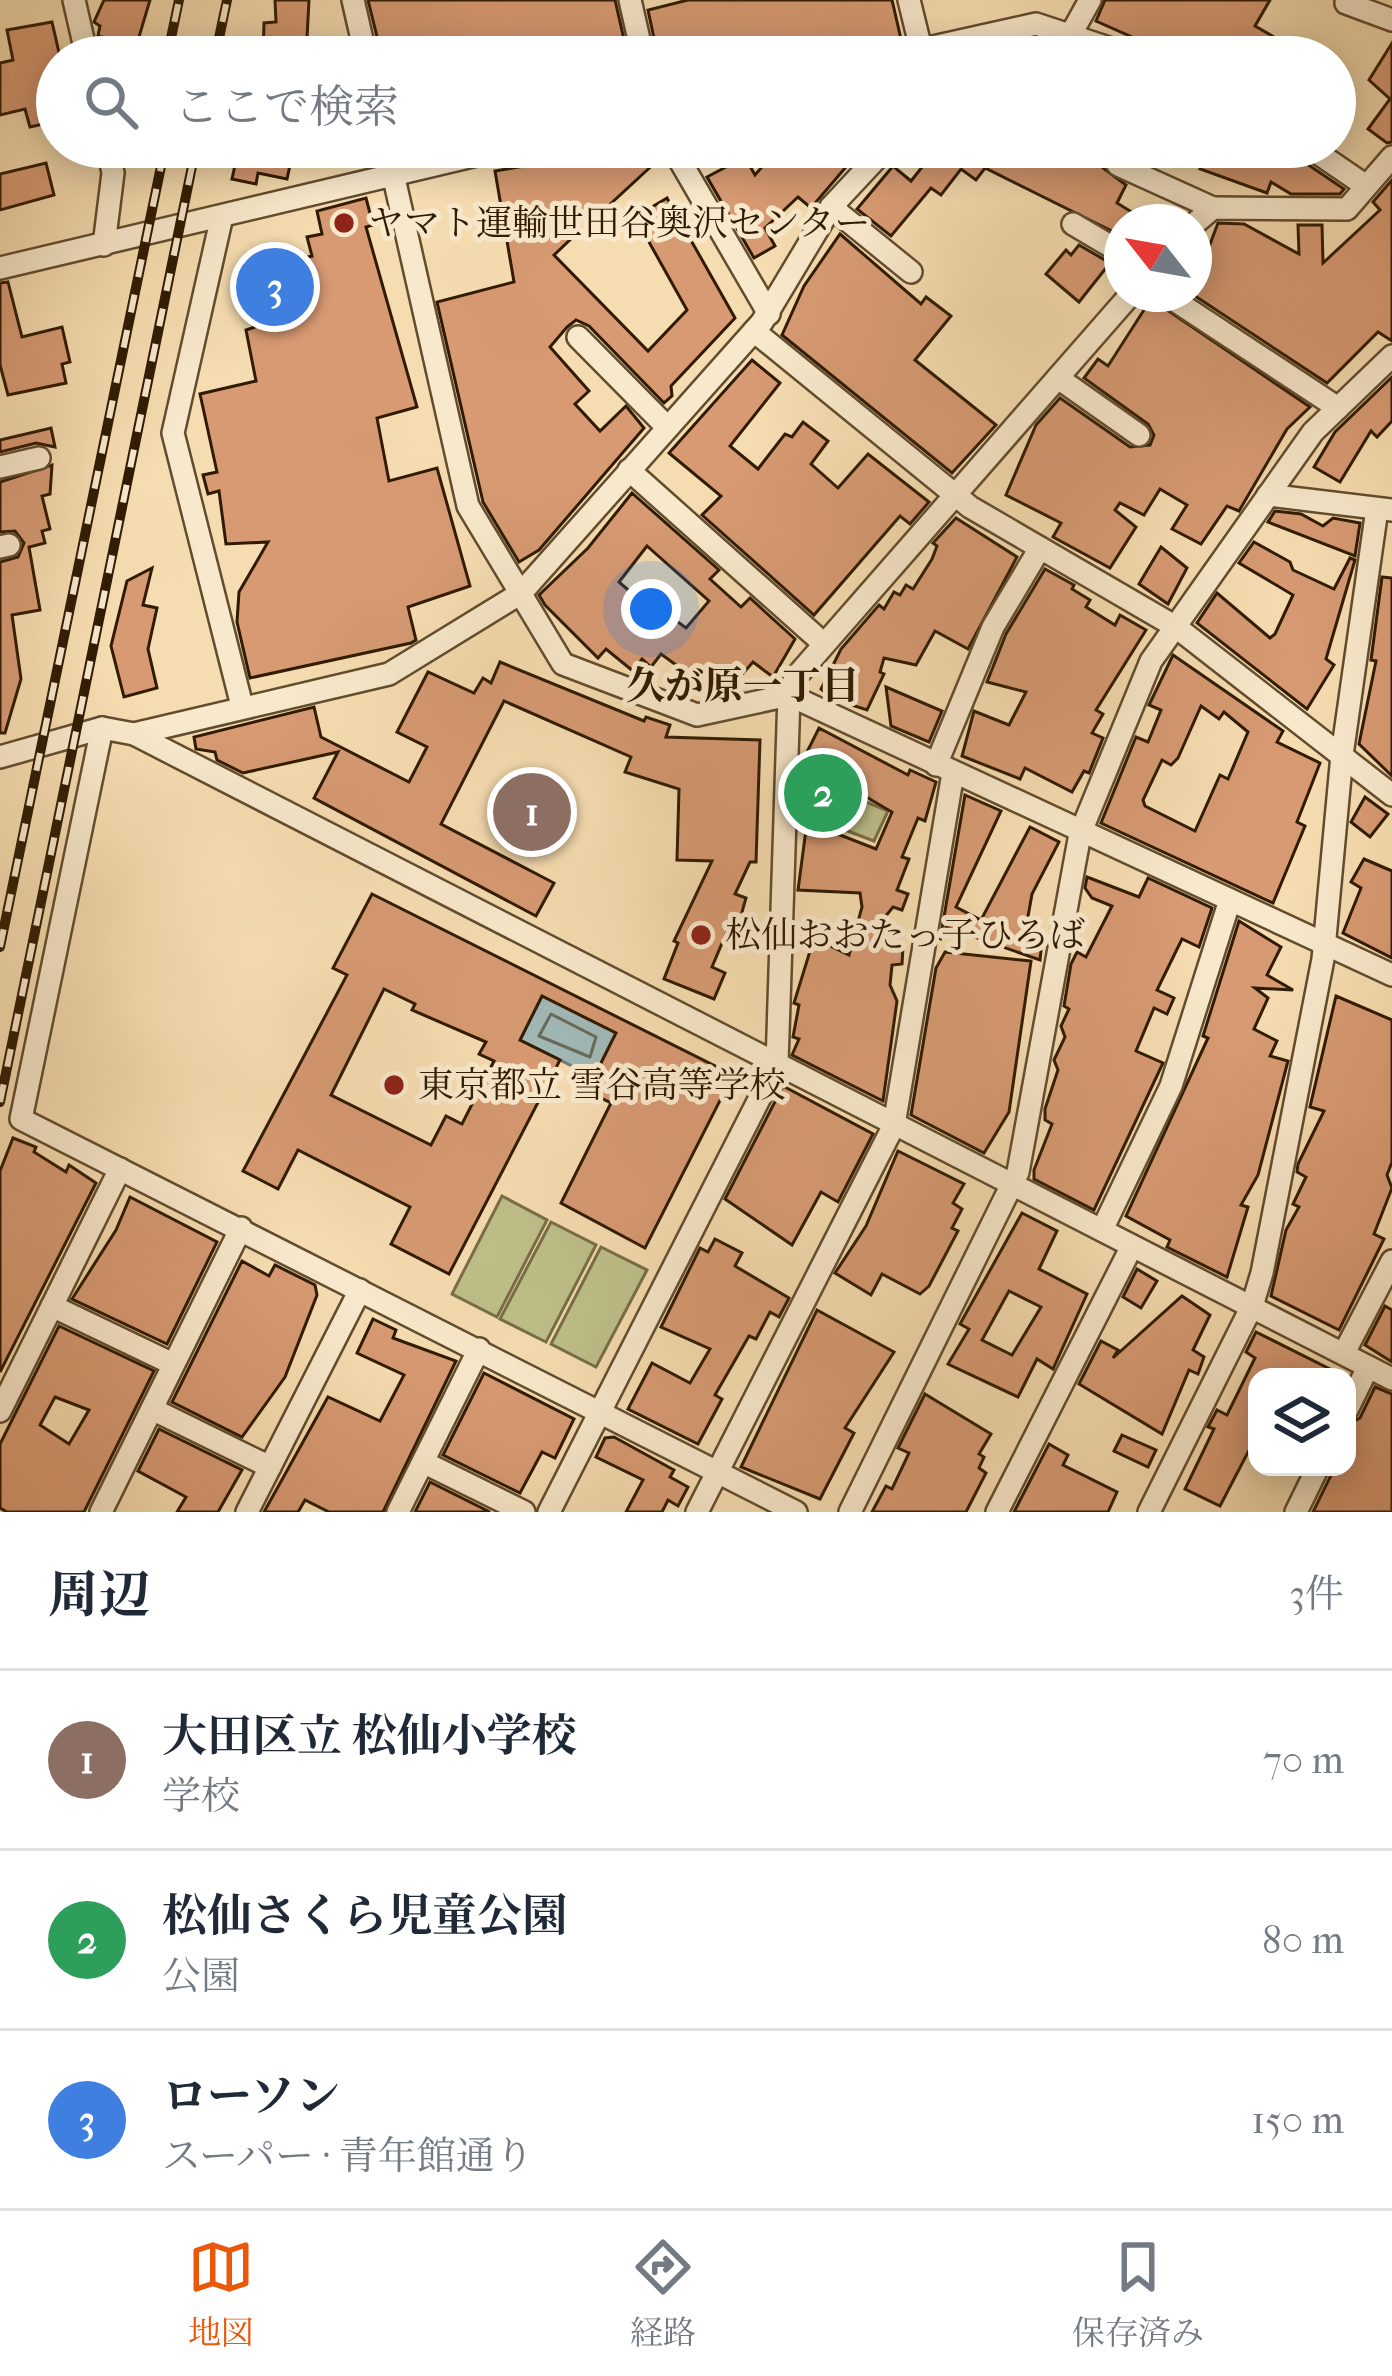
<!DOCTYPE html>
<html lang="ja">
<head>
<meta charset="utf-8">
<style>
  body { margin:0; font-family:"IM FELL French Canon","Noto Serif JP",serif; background:#f6f6f7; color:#1f2937 }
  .controls { position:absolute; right:36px; bottom:36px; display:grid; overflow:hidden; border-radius:24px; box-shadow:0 6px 30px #0003 }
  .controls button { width:108px; height:108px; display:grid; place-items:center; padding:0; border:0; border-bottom:3px solid #e0e1e3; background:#fff; color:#1f2937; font:60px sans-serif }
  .compass { position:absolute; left:1104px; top:204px; width:108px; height:108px; border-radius:50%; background:#fff; box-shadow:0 6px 30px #0003; rotate:301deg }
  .you { position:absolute; left:651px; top:609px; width:42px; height:42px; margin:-30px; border:9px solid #fff; border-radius:50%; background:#1a73e8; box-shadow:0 0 0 18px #1a73e833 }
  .badge { display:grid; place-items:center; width:78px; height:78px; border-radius:50%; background:#ea580c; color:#fff; font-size:39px; font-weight:700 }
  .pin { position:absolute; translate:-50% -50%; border:6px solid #fff; box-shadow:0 3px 12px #0006 }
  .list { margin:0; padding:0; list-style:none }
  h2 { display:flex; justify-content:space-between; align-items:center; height:156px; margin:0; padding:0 48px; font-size:51px }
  h2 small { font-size:39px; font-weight:400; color:#747a83 }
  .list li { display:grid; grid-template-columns:78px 1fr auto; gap:36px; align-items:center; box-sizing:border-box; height:180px; padding:0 48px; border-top:3px solid #e0e1e3 }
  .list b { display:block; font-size:45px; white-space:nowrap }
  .list p { margin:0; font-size:39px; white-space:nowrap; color:#747a83 }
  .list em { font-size:39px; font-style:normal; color:#747a83 }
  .icon { flex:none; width:66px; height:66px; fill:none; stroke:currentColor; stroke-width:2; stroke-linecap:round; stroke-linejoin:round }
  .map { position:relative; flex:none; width:1392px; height:1512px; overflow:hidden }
  .search { position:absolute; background:#fff; box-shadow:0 6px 30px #0003; left:36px; right:36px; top:36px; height:132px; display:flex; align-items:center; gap:30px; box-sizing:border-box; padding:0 42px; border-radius:66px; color:#747a83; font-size:45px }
  .sheet { height:696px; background:#fff }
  nav { display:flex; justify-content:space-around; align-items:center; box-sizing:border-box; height:168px; border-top:3px solid #e0e1e3; background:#fff; font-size:33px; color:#747a83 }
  nav a { display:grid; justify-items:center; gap:6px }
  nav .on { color:#ea580c }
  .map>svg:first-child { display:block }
</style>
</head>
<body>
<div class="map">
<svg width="1392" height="1512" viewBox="0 0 1392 1512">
  <rect width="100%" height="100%" fill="#f6ddb1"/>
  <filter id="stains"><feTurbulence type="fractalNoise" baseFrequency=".00167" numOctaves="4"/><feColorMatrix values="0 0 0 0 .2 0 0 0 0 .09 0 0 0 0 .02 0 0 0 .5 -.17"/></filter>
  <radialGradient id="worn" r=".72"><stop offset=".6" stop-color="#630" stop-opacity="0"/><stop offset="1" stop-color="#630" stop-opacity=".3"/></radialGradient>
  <!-- green -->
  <g fill="#bfc08a" stroke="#786e46" stroke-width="3">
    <path d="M802 775 888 811 874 841 800 813Z"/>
    <path d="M502 1196 547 1220 497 1317 452 1294Z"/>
    <path d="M551 1222 596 1245 546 1342 500 1319Z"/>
    <path d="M601 1247 647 1270 596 1367 551 1344Z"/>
  </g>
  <!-- water -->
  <path fill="#a1b9b7" stroke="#747a6f" stroke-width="3" d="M542 996 616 1033 594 1077 520 1040Z"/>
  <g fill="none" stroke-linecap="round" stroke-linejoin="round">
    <!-- shore -->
    <path stroke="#686a5c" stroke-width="3" d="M551 1014 596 1037 590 1057 539 1036Z"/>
  </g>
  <!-- building -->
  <g fill="#d79a73" stroke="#301b02" stroke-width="3" fill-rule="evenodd">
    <path d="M104 0H150L133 57H102L106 38 98 36 100 26 94 22Z"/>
    <path d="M275 0H309L306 57H263L264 23 276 22Z"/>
    <path d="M368 0H615L628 57H382Z"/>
    <path d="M688 0H892L901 39 803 57H704L702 49 658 57 648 10Z"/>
    <path d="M1105 0H1270L1255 26 1309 57H1201L1181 46 1175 56 1096 21Z"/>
    <path d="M52 22 60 57 57 121 30 127 25 109 0 115V63L13 60 7 30Z"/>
    <path d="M1392 43V142L1387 143 1368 129 1390 99 1369 80Z"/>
    <path d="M239 147H294L287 179 258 173 256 184 232 179Z"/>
    <path d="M582 147H629L630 152 656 147 658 160 606 208 560 223 573 237 554 255 648 351 687 310 635 217 667 198 735 318 671 386 672 396 664 403 589 326 576 320 567 327 550 347 589 391 575 404 600 431 626 406 644 428 539 550 519 562 483 502 437 302 514 282 495 171 567 159 565 151Z"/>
    <path d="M689 147H739L755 175 779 147H863L811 208 798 197 765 228 775 246 754 258 707 177 724 168Z"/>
    <path d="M938 147H1130L1128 153 1108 154 1103 168 1126 185 1117 203 1148 222H1122V236L985 168 976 180 961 169 941 195 931 188 891 236 857 209 893 166 911 181Z"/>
    <path d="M1210 147H1282L1344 189 1340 194H1291L1271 182 1267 193 1200 169Z"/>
    <path d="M46 163 54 195 0 210V174Z"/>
    <path d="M1392 180V341L1378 332 1327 383 1192 294 1194 248 1206 255 1218 223 1244 224 1299 254 1298 225H1322L1323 263 1380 210 1373 202Z"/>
    <path d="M366 198 373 225 366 227 417 407 377 418 389 481 437 468 470 586 408 607 416 640 411 643 250 678 237 622 239 592 268 542 226 544 219 491 208 494 203 475 217 472 200 394 256 381 246 330 255 327 249 270 312 256 307 237 322 234 317 211Z"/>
    <path d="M840 234 921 304 926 297 951 316 915 360 996 425 952 473 782 335 804 286Z"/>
    <path d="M1079 245 1110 263 1079 302 1046 274 1066 250 1071 255Z"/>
    <path d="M8 282 22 337 62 327 70 362 62 364 66 383 8 395 0 365V283Z"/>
    <path d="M1151 299 1310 407 1287 429 1239 511 1227 506 1201 544 1172 529 1187 505 1160 489 1144 515 1120 503 1115 510 1136 527 1110 568 1053 537 1061 523 1006 495 1036 425 1060 398 1130 447 1150 445 1154 435 1148 424 1084 378 1098 359 1108 366Z"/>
    <path d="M752 360 780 383 730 446 758 469 785 434 792 437 803 422 828 441 811 464 838 488 868 454 929 502 910 524 900 516 814 615 702 515 721 496 669 453Z"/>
    <path d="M1392 377V421L1377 437 1371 431 1340 482 1314 467 1335 432Z"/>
    <path d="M51 428 55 447 36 443 0 452V440Z"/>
    <path d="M52 465 50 494 42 496 50 529 42 531 45 543 29 547 40 610 12 615 21 679 5 733H0V562L18 557 24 543 15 531 0 532V482Z"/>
    <path d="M632 493 719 570 710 579 741 607 750 598 795 639 773 677 753 662 732 686 715 690 691 668 687 673 661 654 651 667 642 659 633 671 606 649 598 658 545 605 539 595 588 548ZM647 546 709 601 686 628 670 616 665 622 619 582Z"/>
    <path d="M1275 511 1301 514 1323 526 1333 518 1360 523 1355 556 1268 522Z"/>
    <path d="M956 518 1017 557 968 649 935 631 916 665 884 658 880 672 884 674 867 710 833 699 821 689 841 649 879 605 884 609 894 592 900 595 906 585 913 589 932 559 937 546 933 543Z"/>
    <path d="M1254 542 1290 562 1293 570 1334 589 1350 558 1355 560 1326 659 1334 665 1307 709 1197 623 1217 593 1270 638 1275 634 1293 595 1239 563Z"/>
    <path d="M1161 547 1187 568 1168 604 1139 584Z"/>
    <path d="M152 568 143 605 157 608 148 649 157 688 124 697 111 646 127 581Z"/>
    <path d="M1045 569 1074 585 1072 589 1090 600 1086 607 1115 625 1120 615 1146 630 1096 710 1103 714 1092 733 1103 738 1089 773 1084 771 1072 792 1025 768 1020 779 962 756 974 711 1009 725 1026 692 987 682 1006 634Z"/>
    <path d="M1382 577 1392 578V776L1359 744 1376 661 1371 660Z"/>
    <path d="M1173 655 1283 731 1277 742 1320 763 1297 822 1305 826 1273 903 1101 823 1136 737 1148 742 1161 710 1149 705ZM1201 706 1219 719 1224 712 1248 732 1228 779 1220 775 1195 831 1145 806 1143 800 1162 760 1171 765 1178 758Z"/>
    <path d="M500 662 644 721 646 717 670 725 666 737 760 740 756 862H750L735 894 746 898 742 912 751 920 728 929 712 967 725 973 714 999 664 979 678 943 674 941 712 861 677 860 679 789 625 772 631 757 504 701 441 824 554 883 536 916 314 798 338 752 243 773 217 760 215 752 196 749 194 737 314 707 321 737 409 782 427 747 397 732 428 672 474 693 483 678 491 683Z"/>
    <path d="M886 687 942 711 929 742 891 726Z"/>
    <path d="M819 728 908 775 910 770 936 782 925 821 918 818 902 857 909 859 897 890 908 894 902 910 893 907 885 917 879 944 903 947 902 964 892 965 890 985 897 1001 883 1101 792 1055 799 1039 793 1037 799 1005 794 1003 814 938 849 955 862 907 860 893 798 890 807 822 876 849 892 812 803 760Z"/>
    <path d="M965 795 1001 811 956 907 981 920 1030 827 1059 842 1032 894 1024 939 1042 941 1040 960 946 927 940 940Z"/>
    <path d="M1365 797 1388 814 1370 837 1351 822Z"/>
    <path d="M1364 859 1392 871V958L1343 933 1361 888 1351 882Z"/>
    <path d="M1087 877 1139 897 1148 878 1212 908 1199 947 1182 939 1157 990 1174 998 1167 1014 1154 1008 1136 1051 1163 1063 1094 1210 1034 1179V1170L1052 1124 1045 1120V1109L1058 1070 1054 1060 1065 1037 1061 1026 1069 1009 1064 1006 1071 964 1077 952 1086 957 1112 906 1092 898 1085 888Z"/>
    <path d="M372 894 733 1075 645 1248 561 1203 611 1103 587 1091 616 1033 542 996 520 1040 560 1060 449 1274 391 1244 410 1207 298 1150 278 1189 243 1171 347 975 333 968ZM384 989 415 1004 412 1010 486 1042 479 1054 494 1061 462 1124 446 1116 431 1145 331 1095Z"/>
    <path d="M1239 921 1281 947 1267 975 1293 990 1255 988 1268 998 1254 1029 1277 1041 1270 1056 1288 1061 1258 1175 1241 1205 1248 1207 1227 1277 1167 1247 1170 1240 1126 1216 1208 1038 1203 1036Z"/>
    <path d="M945 952 1031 961 1009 1112 984 1153 911 1115 936 968Z"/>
    <path d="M1336 996 1392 1020V1162L1387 1175 1392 1188 1374 1234 1384 1239 1339 1330 1271 1296 1286 1230 1299 1207 1293 1204 1306 1177 1297 1172 1298 1164 1324 1111 1310 1107Z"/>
    <path d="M783 1086 873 1134 838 1202 821 1192 792 1245 725 1199Z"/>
    <path d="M13 1138 36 1147 34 1152 66 1172 69 1165 96 1183 0 1372V1171Z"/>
    <path d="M898 1151 964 1184 953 1203 962 1209 952 1228 958 1231 929 1286 920 1294 882 1274 871 1295 835 1273 866 1226Z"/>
    <path d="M130 1197 217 1242 167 1344 72 1299 116 1230Z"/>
    <path d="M1022 1213 1057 1231 1039 1269 1087 1294 1053 1369 1037 1359 1018 1397 948 1364 969 1329 960 1324ZM1009 1291 1041 1307 1012 1355 982 1340Z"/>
    <path d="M715 1239 742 1253 735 1266 789 1298 779 1317 770 1312 756 1339 749 1336 715 1395 722 1399 698 1444 628 1409 652 1363 690 1383 710 1349 661 1327 700 1248 708 1252Z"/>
    <path d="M242 1261 269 1276 275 1265 315 1285 317 1295 285 1377 242 1437 172 1402Z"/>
    <path d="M1137 1269 1157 1281 1141 1308 1123 1297Z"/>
    <path d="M1182 1296 1210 1315 1193 1350 1204 1357 1198 1374 1189 1370 1162 1434 1079 1384 1101 1341 1118 1350 1113 1358Z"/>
    <path d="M1385 1306 1392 1310V1362L1365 1345Z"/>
    <path d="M817 1310 894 1352 845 1428 854 1433 820 1499 741 1467Z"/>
    <path d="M373 1319 396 1330 393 1338 456 1361 383 1512H329L305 1500 298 1512H264L328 1397 380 1421 404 1375 357 1353Z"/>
    <path d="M59 1326 154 1371 84 1512H7L0 1508V1444ZM55 1397 89 1410 69 1444 40 1425Z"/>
    <path d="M1256 1332 1346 1377H1257V1435L1220 1506 1185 1489 1214 1429 1208 1427 1217 1410 1227 1415 1255 1358 1246 1352Z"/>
    <path d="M484 1373 574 1419 555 1458 542 1452 520 1493 443 1455Z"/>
    <path d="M1375 1387 1392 1394V1512H1313L1335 1467H1347V1425L1360 1418Z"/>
    <path d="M925 1394 991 1434 979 1454 984 1457 979 1468 986 1473 966 1512H872L886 1486 892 1489 909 1453 898 1448Z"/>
    <path d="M159 1429 242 1470 218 1512H177L186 1497 138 1471Z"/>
    <path d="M1122 1435 1156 1450 1148 1467 1114 1451Z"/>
    <path d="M614 1437 674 1470 670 1477 688 1487 678 1506 668 1500 662 1512H626L643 1480 596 1457 605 1438Z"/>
    <path d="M1049 1444 1068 1455 1063 1465 1117 1492 1108 1512H1014Z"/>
    <path d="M430 1482 490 1512H415Z"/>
  </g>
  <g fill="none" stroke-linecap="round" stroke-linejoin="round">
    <defs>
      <g id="minor">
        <path d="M74 0 87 57"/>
        <path d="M353 0 366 57"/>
        <path d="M630 0 643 57"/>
        <path d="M909 0 921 49"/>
        <path d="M1346 3 1392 20"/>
        <path d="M1070 36 1090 0"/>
        <path d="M888 57 1036 24 1136 57"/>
        <path d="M387 147 468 506 563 664 697 715 789 695 1392 975"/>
        <path d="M672 147 769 314"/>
        <path d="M1309 147 1366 186"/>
        <path d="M1118 165 1213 208"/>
        <path d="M831 207 911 272"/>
        <path d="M222 216 173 433 242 706"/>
        <path d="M1073 224 1122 253"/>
        <path d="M1194 224 1213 208 1347 209 1392 157"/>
        <path d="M104 245 113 173 108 147"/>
        <path d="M0 268 511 147"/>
        <path d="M1165 294 1338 408"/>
        <path d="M754 331 970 507 1176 627 1392 795"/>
        <path d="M578 337 667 427"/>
        <path d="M1058 378 1139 435"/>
        <path d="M0 467 39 458"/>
        <path d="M629 470 824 644"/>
        <path d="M1268 495 1392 510"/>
        <path d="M0 547 9 545"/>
        <path d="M102 728 21 1119 796 1512"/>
        <path d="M134 734 389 674 521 593 762 322 831 207 887 147"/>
        <path d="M0 757 102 728 134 734 1392 1379"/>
        <path d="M936 765 993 627 1040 548"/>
        <path d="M1102 1230 1171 1086 1230 900"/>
        <path d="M52 1306 173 1364"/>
        <path d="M1344 1353 1392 1261"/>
        <path d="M152 1409 270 1467"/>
        <path d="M1347 1410 1368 1367"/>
        <path d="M0 1411 120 1169"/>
        <path d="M423 1462 524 1512"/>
        <path d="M101 1512 241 1228"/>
        <path d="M247 1512 360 1290"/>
        <path d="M398 1512 479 1349"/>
        <path d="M549 1512 777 1064 789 695 795 678 1131 294"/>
        <path d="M697 1512 894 1125 953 773"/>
        <path d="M850 1512 1018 1172 1080 834 1151 661 1313 432 1392 356"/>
        <path d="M997 1512 1132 1246"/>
        <path d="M1149 1512 1252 1306 1262 1273 1323 959 1342 755 1377 509"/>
        <path d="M1296 1512 1318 1467"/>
      </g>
    </defs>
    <!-- minor casing -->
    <use href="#minor" stroke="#624c2e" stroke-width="26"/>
    <!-- minor -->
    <use href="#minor" stroke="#f9e9cc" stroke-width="21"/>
    <defs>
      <g id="rail">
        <path d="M167 57 179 0"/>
        <path d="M215 57 227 0"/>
        <path d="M0 947 165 147"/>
        <path d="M0 1102 196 147"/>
      </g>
    </defs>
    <!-- rail casing -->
    <use href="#rail" stroke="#301b02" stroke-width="10"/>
    <!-- rail -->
    <use href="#rail" stroke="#f9e9cc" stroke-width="6" stroke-dasharray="18" stroke-linecap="butt"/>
  </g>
  <!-- markers -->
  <g fill="#8f2418" stroke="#f9e9cc" stroke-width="4.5">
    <circle cx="344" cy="223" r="12"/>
    <circle cx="701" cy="935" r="12"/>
    <circle cx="394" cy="1085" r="12"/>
  </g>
  <g text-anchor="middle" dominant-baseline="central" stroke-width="10" stroke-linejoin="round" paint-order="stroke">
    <!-- poi labels -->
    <g font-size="36" fill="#301b02" stroke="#f9e9cc" text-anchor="start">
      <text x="368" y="223">ヤマト運輸世田谷奥沢センター</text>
      <text x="725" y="935">松仙おおたっ子ひろば</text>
      <text x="418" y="1085">東京都立 雪谷高等学校</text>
    </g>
    <!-- neighbourhood labels -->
    <g font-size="39" font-weight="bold" fill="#301b02" stroke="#f9e9cc">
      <text x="743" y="686">久が原一丁目</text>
    </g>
  </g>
  <rect width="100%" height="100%" filter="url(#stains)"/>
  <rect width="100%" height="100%" fill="url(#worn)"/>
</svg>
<div class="controls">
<button><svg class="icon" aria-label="layers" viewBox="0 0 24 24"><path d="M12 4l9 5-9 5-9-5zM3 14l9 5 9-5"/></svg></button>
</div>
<svg class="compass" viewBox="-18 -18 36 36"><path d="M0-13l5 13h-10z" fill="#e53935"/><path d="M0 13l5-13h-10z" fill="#747a83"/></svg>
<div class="you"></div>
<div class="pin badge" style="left:532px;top:812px;background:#8d6e63">1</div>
<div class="pin badge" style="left:823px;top:793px;background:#2e9e5b">2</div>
<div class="pin badge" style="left:275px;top:287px;background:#3f7fe0">3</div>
<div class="search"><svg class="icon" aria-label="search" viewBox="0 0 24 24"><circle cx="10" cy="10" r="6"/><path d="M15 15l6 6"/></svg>ここで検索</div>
</div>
<section class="sheet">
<h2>周辺<small>3件</small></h2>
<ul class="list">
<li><span class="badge" style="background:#8d6e63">1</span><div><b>大田区立 松仙小学校</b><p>学校</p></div><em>70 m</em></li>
<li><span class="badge" style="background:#2e9e5b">2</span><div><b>松仙さくら児童公園</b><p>公園</p></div><em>80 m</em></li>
<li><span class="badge" style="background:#3f7fe0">3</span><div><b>ローソン</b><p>スーパー · 青年館通り</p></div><em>150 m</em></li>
</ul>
</section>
<nav>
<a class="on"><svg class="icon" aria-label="map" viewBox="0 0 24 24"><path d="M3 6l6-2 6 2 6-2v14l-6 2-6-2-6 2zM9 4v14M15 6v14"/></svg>地図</a>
<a><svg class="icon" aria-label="directions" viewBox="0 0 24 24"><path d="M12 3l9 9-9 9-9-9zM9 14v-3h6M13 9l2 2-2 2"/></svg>経路</a>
<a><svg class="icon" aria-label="saved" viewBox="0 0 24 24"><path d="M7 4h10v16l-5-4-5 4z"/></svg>保存済み</a>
</nav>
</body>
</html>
